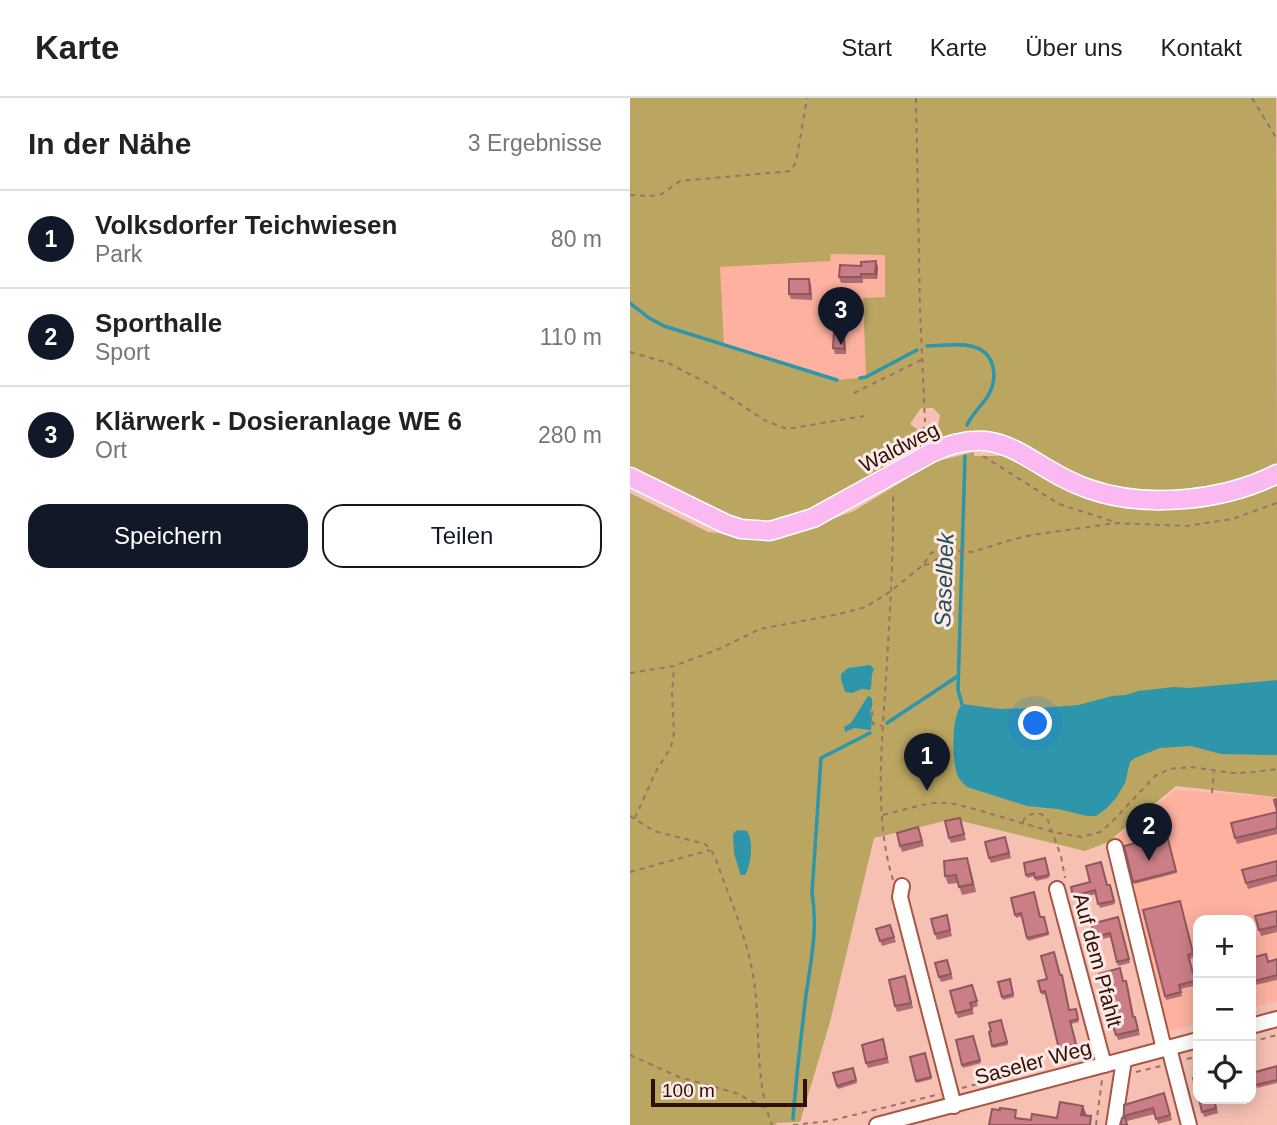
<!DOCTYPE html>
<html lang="de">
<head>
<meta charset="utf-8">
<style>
  body { margin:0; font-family:Arial,sans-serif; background:#f2f2f2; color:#222 }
  .controls { position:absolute; right:21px; bottom:21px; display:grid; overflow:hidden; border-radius:14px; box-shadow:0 4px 18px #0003 }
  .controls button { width:63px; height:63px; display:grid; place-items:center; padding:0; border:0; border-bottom:2px solid #e0e0e0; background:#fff; color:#222; font:35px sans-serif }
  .scale { position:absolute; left:21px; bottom:18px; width:156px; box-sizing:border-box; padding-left:7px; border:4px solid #2f1009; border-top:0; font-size:19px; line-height:24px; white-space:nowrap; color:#2f1009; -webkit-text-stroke:5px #fdeae6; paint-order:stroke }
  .you { position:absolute; left:406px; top:626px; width:24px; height:24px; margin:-18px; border:5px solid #fff; border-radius:50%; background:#1a73e8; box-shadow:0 0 0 10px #1a73e833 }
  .badge { display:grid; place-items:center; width:46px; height:46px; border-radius:50%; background:#111827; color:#fff; font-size:23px; font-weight:700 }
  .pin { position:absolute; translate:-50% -58px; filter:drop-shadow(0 2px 4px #0008) }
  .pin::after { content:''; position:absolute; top:37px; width:24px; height:21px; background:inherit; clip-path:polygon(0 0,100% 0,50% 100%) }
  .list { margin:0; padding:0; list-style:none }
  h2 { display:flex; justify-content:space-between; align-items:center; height:91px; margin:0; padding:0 28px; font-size:30px }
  h2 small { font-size:23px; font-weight:400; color:#767676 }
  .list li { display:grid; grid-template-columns:46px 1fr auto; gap:21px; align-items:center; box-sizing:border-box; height:98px; padding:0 28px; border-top:2px solid #e0e0e0 }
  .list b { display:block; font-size:26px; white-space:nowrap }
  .list p { margin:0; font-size:23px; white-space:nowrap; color:#767676 }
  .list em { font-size:23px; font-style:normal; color:#767676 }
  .actions { display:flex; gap:14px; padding:21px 28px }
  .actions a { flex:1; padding:16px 0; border:2px solid #111827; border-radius:21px; text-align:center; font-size:24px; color:#111827 }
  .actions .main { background:#111827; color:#fff }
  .icon { flex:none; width:38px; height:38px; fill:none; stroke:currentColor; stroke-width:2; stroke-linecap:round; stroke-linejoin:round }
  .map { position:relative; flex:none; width:647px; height:1027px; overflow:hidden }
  header { display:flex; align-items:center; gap:42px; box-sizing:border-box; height:98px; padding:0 35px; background:#fff; border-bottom:2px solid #e0e0e0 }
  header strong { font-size:33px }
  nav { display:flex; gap:38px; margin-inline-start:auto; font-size:24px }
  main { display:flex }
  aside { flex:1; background:#fff }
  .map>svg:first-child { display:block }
</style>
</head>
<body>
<header>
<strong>Karte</strong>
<nav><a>Start</a><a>Karte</a><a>Über uns</a><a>Kontakt</a></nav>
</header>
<main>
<aside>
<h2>In der Nähe<small>3 Ergebnisse</small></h2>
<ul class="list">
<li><span class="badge">1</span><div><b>Volksdorfer Teichwiesen</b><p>Park</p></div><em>80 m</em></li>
<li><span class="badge">2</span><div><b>Sporthalle</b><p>Sport</p></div><em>110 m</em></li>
<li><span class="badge">3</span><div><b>Klärwerk - Dosieranlage WE 6</b><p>Ort</p></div><em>280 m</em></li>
</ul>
<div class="actions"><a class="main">Speichern</a><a>Teilen</a></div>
</aside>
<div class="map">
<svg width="647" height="1027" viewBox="0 0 647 1027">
  <rect width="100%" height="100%" fill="#f6c0b3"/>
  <!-- built -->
  <g fill="#feb19f">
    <path d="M200 156 255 157V199L233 200 236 279 207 282 94 247 89 169 200 163Z"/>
    <path d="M546 692 647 699V903L621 910V822H568V925L525 936 478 746Z"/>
  </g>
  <!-- green -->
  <g fill="#baa561" fill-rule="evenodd">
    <path d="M0 0H646L647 372 628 385 500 400 346 343 194 416 126 433 0 379ZM201 156 255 157V199L233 200 236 279 207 282 94 247 90 169 200 163ZM291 310H303L310 317 307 333 294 342 288 332 280 326Z"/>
    <path d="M344 354V358H376L444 391 594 403 638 390 647 384V699L546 688 478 744 455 753 323 721 244 740 200 924 170 1024 145 1025 147 1027H0V395L78 434 147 441 224 413 304 364Z"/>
  </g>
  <!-- water -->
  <g fill="#2d96aa">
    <path d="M240 567 244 571C240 578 243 585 240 592L232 591 222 595 215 594 211 581V576L218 570Z"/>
    <path d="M647 582V657L591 656 561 648 530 650 505 660 500 664 495 685 486 700 477 710 466 718H457L428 711 397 708 337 689C333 685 329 682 327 676 322 660 321 619 332 606L370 611 409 610 449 607 482 598 496 597 508 593 544 589 559 590Z"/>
    <path d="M238 598 241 599C243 604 243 609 240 613L242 620 241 632 224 630 215 634 214 629 221 625Z"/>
    <path d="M107 732 117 733C124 744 121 767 115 777H111L110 775 104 755 103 736Z"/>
  </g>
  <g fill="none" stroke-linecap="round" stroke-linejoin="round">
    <!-- stream -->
    <g stroke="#2d96aa" stroke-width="3.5">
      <path d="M0 205 19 220 34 228 207 282"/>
      <path d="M297 248C311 248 327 245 341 248 364 253 369 277 359 296 353 307 342 315 337 327"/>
      <path d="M230 280 236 279 287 252"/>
      <path d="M332 606 328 592 335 358"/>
      <path d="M257 625 328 578"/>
      <path d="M163 1021C166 980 171 939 176 897 181 863 188 829 182 795L191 660 240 635"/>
    </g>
    <defs>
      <g id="minor">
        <path d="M296 338 301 355"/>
        <path d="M485 749 534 951"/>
        <path d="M272 788 270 799 324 1008"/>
        <path d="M427 791 474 967"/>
        <path d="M621 928 647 921"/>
        <path d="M539 950 559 1027"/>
        <path d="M247 1027 568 942"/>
        <path d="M484 1027 494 962"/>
      </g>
      <path id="major" d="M0 379 96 426 111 431 140 433 183 420 301 355C375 320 395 369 459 391 516 411 593 403 647 376"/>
    </defs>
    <!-- minor casing -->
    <use href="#minor" stroke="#a55645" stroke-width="18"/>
    <!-- major casing -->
    <use href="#major" stroke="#fff" stroke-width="21"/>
    <!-- path -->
    <g stroke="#9c7166" stroke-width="2" stroke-dasharray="5 5" stroke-linecap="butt">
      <path d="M286 0 290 212 295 324"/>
      <path d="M622 0 647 41"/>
      <path d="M0 97 20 98 32 96 50 83 161 73 166 64 177 0"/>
      <path d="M0 254 38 265 81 287 136 323 157 331 234 318"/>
      <path d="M224 295 291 262"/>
      <path d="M353 358 429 406 485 424"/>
      <path d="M294 467C304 465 308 462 312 452"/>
      <path d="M0 575 44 568 89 551 130 531 209 516 236 509 261 493 293 467 301 455 312 451 342 454 381 442 402 437 486 425 556 428 602 421 647 405"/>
      <path d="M242 613 243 626 252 628"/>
      <path d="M582 695 584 674"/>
      <path d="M253 717 300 705H320L341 710 423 734 451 739 470 734 480 726 525 678 539 671 561 669 603 675 625 674 647 671"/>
      <path d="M0 718 24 733 75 746 81 752 85 759C99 799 118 841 124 883 131 930 124 982 142 1027"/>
      <path d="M5 720 25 675 41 649 44 635 42 595 44 570"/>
      <path d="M393 724 395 719 402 716H411L417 720 431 758 435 780"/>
      <path d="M0 774 80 752"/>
      <path d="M263 782C245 724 251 656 255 596 259 528 264 461 263 393"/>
      <path d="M621 944 647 937"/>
      <path d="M0 957 49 979 106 995 135 1010"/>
      <path d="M557 961 568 958"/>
      <path d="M506 974 531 968"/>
      <path d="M332 990 411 970"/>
      <path d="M163 1027 199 1023 310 996"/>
      <path d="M466 1027 472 982"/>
    </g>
    <!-- minor -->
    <use href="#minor" stroke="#fff" stroke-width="14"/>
    <!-- major -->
    <use href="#major" stroke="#fbb9f1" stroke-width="18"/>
  </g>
  <!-- wall -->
  <g fill="#af6c73">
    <path d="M248 169 247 181H233V185H211L209 179Z"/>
    <path d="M179 181 181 187 182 202 161 201 159 196Z"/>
    <path d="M214 234 215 239 216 256H205L203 250Z"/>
    <path d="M647 714V736L607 746 605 740Z"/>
    <path d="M330 720 336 742 321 745 319 740Z"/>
    <path d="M288 729 294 748 272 754 270 748Z"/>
    <path d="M537 737 547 775 504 786 494 748Z"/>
    <path d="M375 739 381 760 361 765 359 760Z"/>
    <path d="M337 760 346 794 332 797 328 785 318 786 315 778Z"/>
    <path d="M415 760 419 780 406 783 405 778 397 780 394 765Z"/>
    <path d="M647 763V783L618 791 616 785Z"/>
    <path d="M477 787 481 790 485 806 470 810 466 796 445 802 441 789Z"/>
    <path d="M381 800 411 819H414L419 837 398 843 392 818 386 820Z"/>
    <path d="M551 807 565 859 560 861 563 875 568 874V887L550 891 552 898 536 902 535 898Z"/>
    <path d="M647 813V834L631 838 629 832Z"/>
    <path d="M317 817 322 838 307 842 305 836Z"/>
    <path d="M488 819 500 865 488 868 481 839 465 843 461 826Z"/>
    <path d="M260 827 266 844 252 848 246 831Z"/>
    <path d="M621 860 638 864 647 861V882L621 888Z"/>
    <path d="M317 862 323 881 311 884 309 879Z"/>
    <path d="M380 881 384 899 373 902 368 884Z"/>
    <path d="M277 883 283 910 267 914 265 908Z"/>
    <path d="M408 883 440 912 446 911 449 924 441 926 447 949 430 953 415 896 412 897Z"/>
    <path d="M494 883 498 888 504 919H505L510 937 488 942 478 913 481 912 476 893 474 894 472 889Z"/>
    <path d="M342 887 348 908 342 910 344 916 328 920 326 915Z"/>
    <path d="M371 922 378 947 363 950 359 934 361 933Z"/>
    <path d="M343 938 351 965 333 970 326 942Z"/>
    <path d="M253 941 259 965 238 970 236 965Z"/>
    <path d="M295 955 302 981 287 985 280 959Z"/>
    <path d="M647 968V985L627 990 622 975Z"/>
    <path d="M223 970 227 985 208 991 203 975Z"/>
    <path d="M534 995 542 1022 528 1026 525 1016 497 1023 498 1027H490L495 1019 494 1007Z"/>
    <path d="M569 1001H591L585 1002 588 1015 574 1019Z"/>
  </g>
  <!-- shaded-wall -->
  <g fill="#8f585e">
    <path d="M246 163 248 169 247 181 245 176Z"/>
    <path d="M179 181 181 187 182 202 180 196Z"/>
    <path d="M214 234 215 239 216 256 214 251Z"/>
    <path d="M337 760 340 768 346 794 343 786Z"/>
    <path d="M453 1008 457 1018 451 1017Z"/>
  </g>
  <!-- building -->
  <g fill="#cc7e86" stroke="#8f585e" stroke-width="2">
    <path d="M246 163 245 176H231V179H209L210 167 231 168V164Z"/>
    <path d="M159 181H179L180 196H159Z"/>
    <path d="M204 233 214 234V251L203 250Z"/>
    <path d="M647 701V713L644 702Z"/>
    <path d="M647 714V730L605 740 601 725Z"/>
    <path d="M330 720 334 736 319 740 315 723Z"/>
    <path d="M288 729 292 743 270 748 267 735Z"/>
    <path d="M537 737 546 773 503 784 494 748Z"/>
    <path d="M375 739 379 755 359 760 355 744Z"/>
    <path d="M337 760 343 786 329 789 326 777 315 778 314 763Z"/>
    <path d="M415 760 419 777 405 780 404 775 396 777 394 765Z"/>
    <path d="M647 763V777L616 785 612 772Z"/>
    <path d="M471 764 477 787H480L484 803 468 806 465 792 443 798 441 789 460 784 456 768Z"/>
    <path d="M404 794 410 819H414L418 835 397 840 391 815 385 817 381 800Z"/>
    <path d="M550 803 563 855 558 857 563 875 568 874V882L549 887 551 894 535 898 513 812Z"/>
    <path d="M647 813V828L629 832 625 818Z"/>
    <path d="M317 817 320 832 305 836 301 821Z"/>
    <path d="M488 819 499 861 487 864 480 835 464 839 461 826Z"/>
    <path d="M260 827 264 839 250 843 246 831Z"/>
    <path d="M424 854 430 877H432L439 912 446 911 448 921 440 923 446 946 429 951 415 893 411 894 408 883 417 881 411 858Z"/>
    <path d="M636 856 638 864 647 861V877L621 884V860Z"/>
    <path d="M317 862 321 876 309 879 305 865Z"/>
    <path d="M490 870 493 883H496L503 919H505L508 932 486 937 478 913 481 912 475 888 472 889 469 876Z"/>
    <path d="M275 878 281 905 265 908 259 882Z"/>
    <path d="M380 881 383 896 372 899 368 884Z"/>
    <path d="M342 887 347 903 340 905 342 911 326 915 320 893Z"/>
    <path d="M371 922 377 944 362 948 359 934 361 933 359 925Z"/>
    <path d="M343 938 350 962 332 967 326 942Z"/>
    <path d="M253 941 257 960 236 965 232 947Z"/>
    <path d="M295 955 301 979 286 983 280 959Z"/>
    <path d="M647 968V982L625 987 622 975Z"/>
    <path d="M223 970 226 982 207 988 203 975Z"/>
    <path d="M568 979V999L563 980Z"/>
    <path d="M534 995 540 1017 526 1021 523 1010 494 1018V1007Z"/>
    <path d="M569 1001H584L586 1010 572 1014Z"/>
    <path d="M430 1004 453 1008 451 1017 461 1018 460 1027H359L362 1011 370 1012V1010L386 1012 385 1020 401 1022 402 1016 427 1020Z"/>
    <path d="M495 1019 497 1027H490L492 1020Z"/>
  </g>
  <g text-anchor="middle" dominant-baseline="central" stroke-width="6" stroke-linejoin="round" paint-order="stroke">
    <!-- street labels -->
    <g font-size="21" fill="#2f1009" stroke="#fdeae6">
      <text transform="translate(269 349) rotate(-27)">Waldweg</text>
      <text transform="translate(468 862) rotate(75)">Auf dem Pfahlt</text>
      <text transform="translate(403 964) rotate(-15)">Saseler Weg</text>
    </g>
    <!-- water labels -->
    <g font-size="23" font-style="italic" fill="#224e57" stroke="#fdeae6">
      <text transform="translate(314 482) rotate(-88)">Saselbek</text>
    </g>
  </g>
</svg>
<div class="controls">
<button>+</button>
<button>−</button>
<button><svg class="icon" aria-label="locate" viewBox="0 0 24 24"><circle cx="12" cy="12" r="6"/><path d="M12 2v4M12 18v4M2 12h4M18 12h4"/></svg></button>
</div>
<div class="scale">100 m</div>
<div class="you"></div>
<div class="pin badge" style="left:297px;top:693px">1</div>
<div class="pin badge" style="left:519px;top:763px">2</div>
<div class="pin badge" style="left:211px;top:247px">3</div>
</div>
</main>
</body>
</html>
